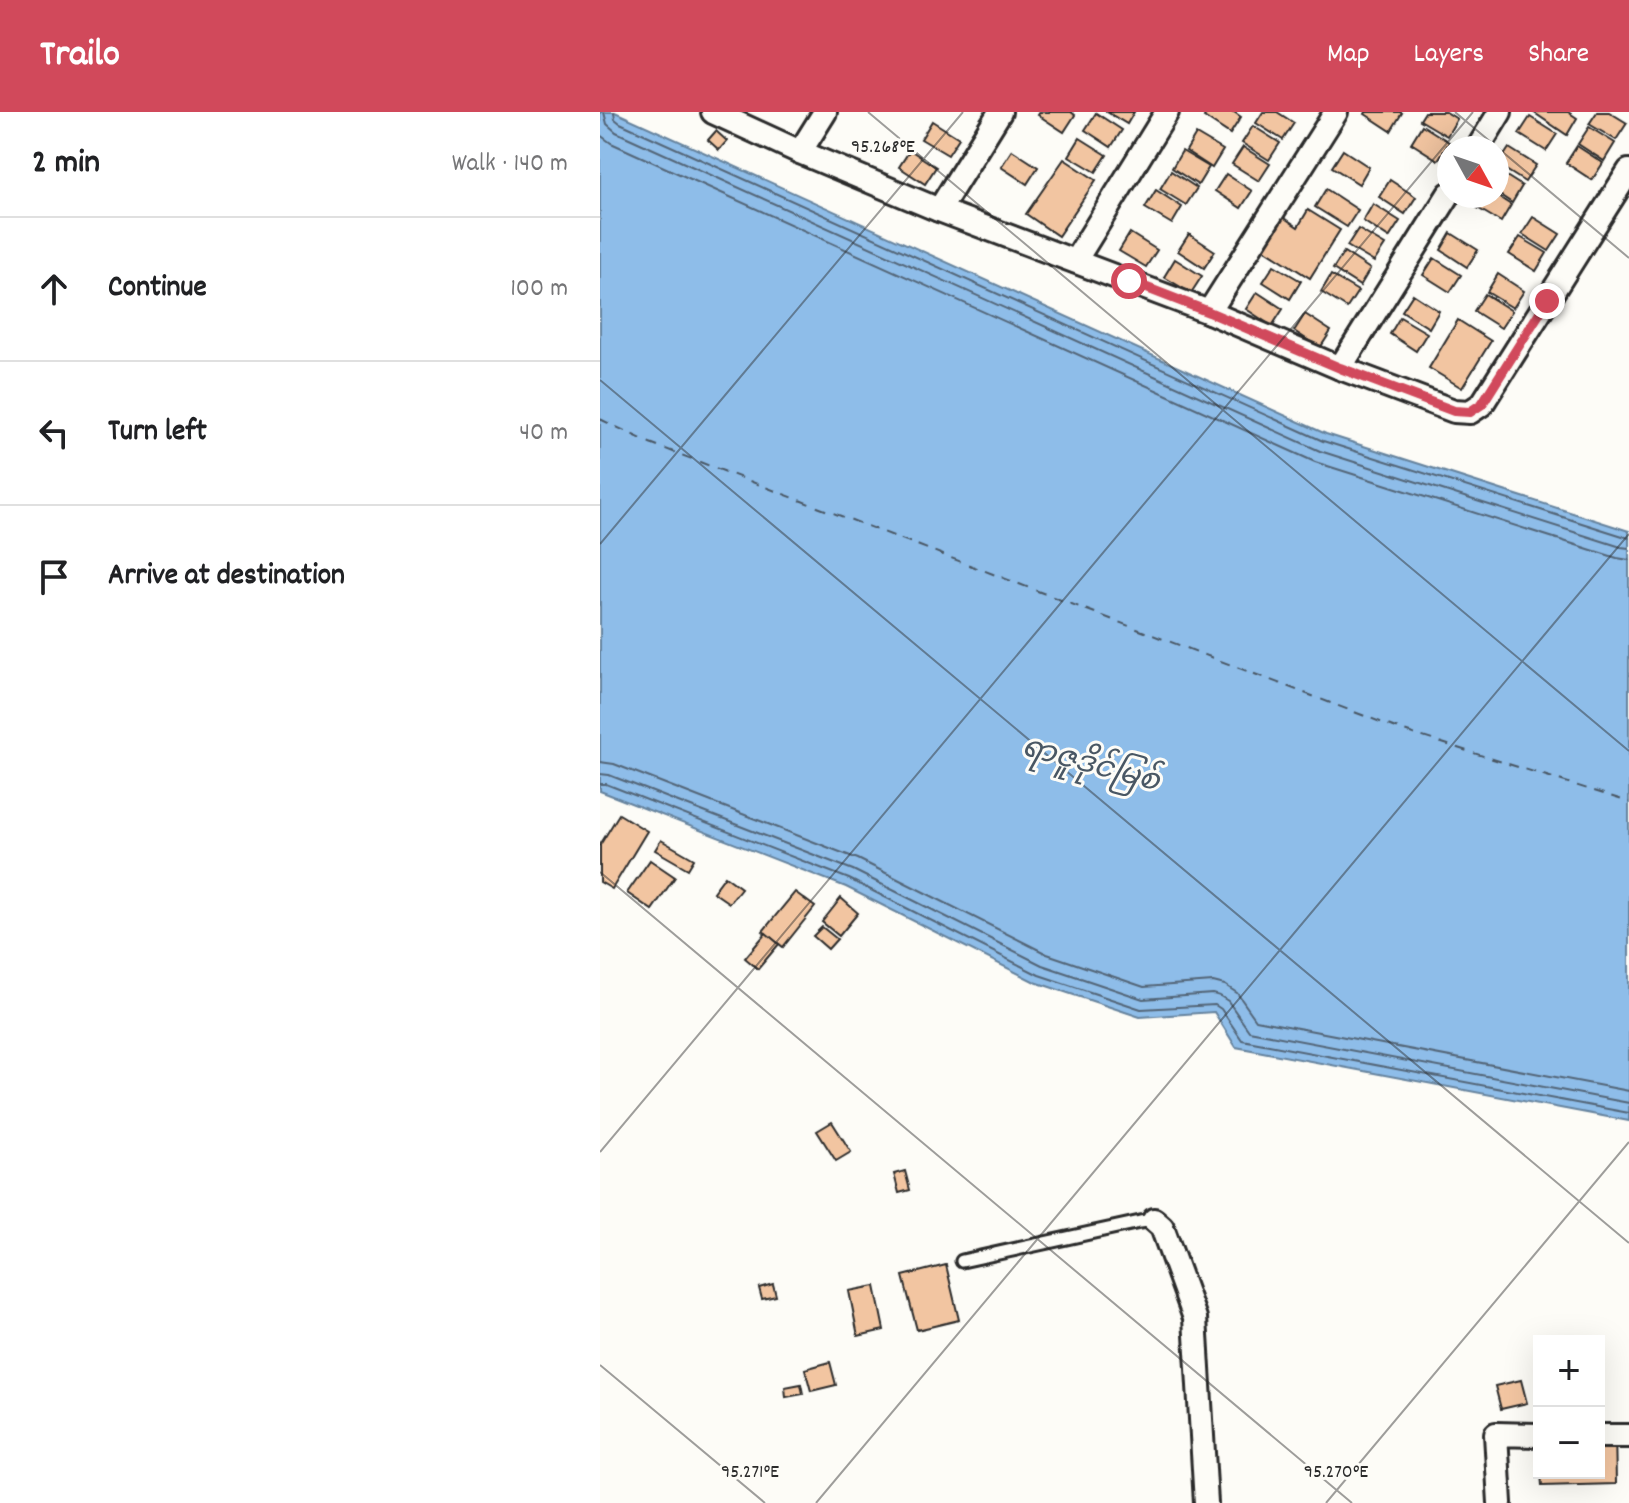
<!DOCTYPE html>
<html lang="en">
<head>
<meta charset="utf-8">
<style>
  body { margin:0; font-family:Dekko,"Noto Sans Myanmar",sans-serif; background:#f6f6f6; color:#202124 }
  .controls { position:absolute; right:24px; bottom:24px; display:grid; overflow:hidden; border-radius:0px; box-shadow:0 8px 32px #0002 }
  .controls button { width:72px; height:72px; display:grid; place-items:center; padding:0; border:0; border-bottom:2px solid #e0e0e0; background:#fff; color:#202124; font:40px sans-serif }
  .compass { position:absolute; left:837px; top:24px; width:72px; height:72px; border-radius:50%; background:#fff; box-shadow:0 8px 32px #0002; rotate:130deg }
  .stop { position:absolute; width:24px; height:24px; margin:-18px; border:6px solid #d1495b; border-radius:50%; background:#fff }
  .stop.end { background:#d1495b; border-color:#fff; box-shadow:0 2px 8px #0008 }
  .list { margin:0; padding:0; list-style:none }
  h2 { display:flex; justify-content:space-between; align-items:center; height:104px; margin:0; padding:0 32px; font-size:34px }
  h2 small { font-size:26px; font-weight:400; color:#757577 }
  .list li { display:grid; grid-template-columns:52px 1fr auto; gap:24px; align-items:center; box-sizing:border-box; height:144px; padding:0 32px; border-top:2px solid #e0e0e0 }
  .list b { display:block; font-size:30px; white-space:nowrap }
  .list em { font-size:26px; font-style:normal; color:#757577 }
  .icon { flex:none; width:44px; height:44px; fill:none; stroke:currentColor; stroke-width:2; stroke-linecap:round; stroke-linejoin:round }
  .map { position:relative; flex:none; width:1029px; height:1391px; overflow:hidden }
  header { display:flex; align-items:center; gap:48px; box-sizing:border-box; height:112px; padding:0 40px; background:#d1495b; color:#fff }
  header strong { font-size:38px }
  nav { display:flex; gap:44px; margin-inline-start:auto; font-size:28px }
  main { display:flex }
  aside { flex:1; background:#fff }
  .map>svg:first-child { display:block }
</style>
</head>
<body>
<header>
<strong>Trailo</strong>
<nav><a>Map</a><a>Layers</a><a>Share</a></nav>
</header>
<main>
<aside>
<h2>2 min<small>Walk · 140 m</small></h2>
<ul class="list">
<li><svg class="icon" aria-label="ahead" viewBox="0 0 24 24"><path d="M12 20V5M6 11l6-6 6 6"/></svg><div><b>Continue</b></div><em>100 m</em></li>
<li><svg class="icon" aria-label="left" viewBox="0 0 24 24"><path d="M17 20v-9H6M10 6l-5 5 5 5"/></svg><div><b>Turn left</b></div><em>40 m</em></li>
<li><svg class="icon" aria-label="arrive" viewBox="0 0 24 24"><path d="M6 21V4h12l-3 4 3 4H6"/></svg><div><b>Arrive at destination</b></div></li>
</ul>
</aside>
<div class="map">
<svg width="1029" height="1391" viewBox="0 0 1029 1391">
  <rect width="100%" height="100%" fill="#fdfcf7"/>
  <filter id="ink" filterUnits="userSpaceOnUse"><feTurbulence type="fractalNoise" baseFrequency=".0125" numOctaves="2"/><feDisplacementMap in="SourceGraphic" scale="16" xChannelSelector="R" yChannelSelector="G"/><feConvolveMatrix kernelMatrix="1 2 1 2 8 2 1 2 1" color-interpolation-filters="sRGB"/></filter>
  <g filter="url(#ink)">
    <!-- water -->
    <path fill="#8ebde9" stroke="#66839d" stroke-width="2" d="M0 0H15L726 322 1029 419V1009L636 935 614 900 540 905 435 870 246 775 0 679Z"/>
    <g fill="none" stroke-linecap="round" stroke-linejoin="round">
      <!-- shore -->
      <g stroke="#536577" stroke-width="2">
        <path d="M4 0 7 12 16 20 720 339 1021 435 1029 436"/>
        <path d="M14 0 15 7 20 11 723 329 1029 426"/>
        <path d="M0 23 11 31 715 350 1017 446 1029 448"/>
        <path d="M0 650 14 652 258 747 447 842 544 875 613 870 625 873 637 881 656 908 1029 979"/>
        <path d="M0 662 9 663 253 758 442 853 543 887 613 882 620 884 628 889 649 919 1029 991"/>
        <path d="M0 672H6L249 767 439 863 541 897 615 893 621 897 642 928 1029 1001"/>
      </g>
      <!-- ferry -->
      <path stroke="#495764" stroke-width="2" stroke-dasharray="10 8" stroke-linecap="butt" d="M0 307 50 331 804 619 1029 690"/>
    </g>
    <!-- building -->
    <g fill="#f2c5a1" stroke="#2b2b2b" stroke-width="2">
      <path d="M440 0H471L475 3 464 20 438 3Z"/>
      <path d="M507 0H534L527 12Z"/>
      <path d="M607 0H634L641 5 630 22 604 5Z"/>
      <path d="M663 0H677L694 11 683 28 656 11Z"/>
      <path d="M766 0H800L802 1 791 19 765 2Z"/>
      <path d="M825 0H846L857 7 847 24 820 8Z"/>
      <path d="M933 0H968L977 6 967 23Z"/>
      <path d="M997 0H1009L1027 11 1016 28 989 12Z"/>
      <path d="M496 1 522 18 511 35 485 18Z"/>
      <path d="M930 5 957 22 946 39 919 22Z"/>
      <path d="M332 9 359 26 348 43 321 27Z"/>
      <path d="M822 13 849 30 838 48 811 31Z"/>
      <path d="M653 14 680 31 669 48 642 31Z"/>
      <path d="M989 15 1015 31 1004 49 978 32Z"/>
      <path d="M116 19 127 29 119 38 108 28Z"/>
      <path d="M596 22 623 38 612 56 586 39Z"/>
      <path d="M480 26 507 43 496 60 469 44Z"/>
      <path d="M977 34 1003 51 992 68 966 51Z"/>
      <path d="M643 35 670 52 659 69 632 52Z"/>
      <path d="M909 36 936 53 925 70 898 53Z"/>
      <path d="M310 38 336 55 325 72 299 55Z"/>
      <path d="M412 38 438 55 427 72 401 55Z"/>
      <path d="M743 38 769 55 759 72 732 55Z"/>
      <path d="M582 39 609 55 598 73 572 56Z"/>
      <path d="M464 47 496 68 458 124 426 102Z"/>
      <path d="M897 58 922 74 912 91 897 81Z"/>
      <path d="M571 59 597 76 586 93 560 77Z"/>
      <path d="M626 62 652 79 641 96 615 79Z"/>
      <path d="M790 68 816 85 805 102 779 85Z"/>
      <path d="M726 77 758 98 747 115 715 95Z"/>
      <path d="M556 78 582 95 572 112 545 96Z"/>
      <path d="M880 84H897L911 93 901 110 874 94Z"/>
      <path d="M773 92 800 109 789 126 763 109Z"/>
      <path d="M708 98 740 118 710 166 664 137 683 105 698 115Z"/>
      <path d="M933 105 960 122 949 139 922 122Z"/>
      <path d="M758 117 785 133 774 150 747 134Z"/>
      <path d="M530 121 557 138 546 155 519 139Z"/>
      <path d="M851 121 878 138 867 155 841 138Z"/>
      <path d="M589 122 615 139 604 156 578 139Z"/>
      <path d="M920 125 947 141 936 159 909 142Z"/>
      <path d="M744 140 770 157 760 174 733 157Z"/>
      <path d="M834 146 861 163 850 180 823 163Z"/>
      <path d="M575 147 602 164 591 181 564 165Z"/>
      <path d="M674 153 701 169 690 187 663 170Z"/>
      <path d="M898 162 924 179 913 196 887 180Z"/>
      <path d="M731 163 758 179 747 196 721 180Z"/>
      <path d="M657 180 683 197 672 214 646 197Z"/>
      <path d="M813 182 839 199 829 216 802 199Z"/>
      <path d="M885 182 912 199 901 216 874 199Z"/>
      <path d="M705 202 731 219 720 236 694 219Z"/>
      <path d="M800 205 827 221 816 239 790 222Z"/>
      <path d="M858 208 891 229 862 276 829 256Z"/>
      <path d="M19 702 47 719 12 777 0 770V733Z"/>
      <path d="M61 728 94 747 88 757 55 738Z"/>
      <path d="M50 748 75 765 52 798 27 781Z"/>
      <path d="M125 764 141 776 129 791 113 780Z"/>
      <path d="M195 780 215 795 183 835 163 819Z"/>
      <path d="M241 786 258 801 239 824 222 810Z"/>
      <path d="M222 815 237 827 228 837 213 824Z"/>
      <path d="M166 821 179 832 158 857 145 846Z"/>
      <path d="M232 1010 251 1040 236 1049 217 1019Z"/>
      <path d="M305 1059 310 1078 299 1081 294 1062Z"/>
      <path d="M346 1153 359 1208 317 1218 303 1164Z"/>
      <path d="M173 1172 176 1184 162 1187 159 1176Z"/>
      <path d="M275 1174 284 1218 258 1224 249 1179Z"/>
      <path d="M230 1250 236 1273 211 1279 205 1257Z"/>
      <path d="M921 1268 927 1291 901 1297 895 1274Z"/>
      <path d="M201 1272 203 1282 186 1285 185 1275Z"/>
      <path d="M1015 1319 1016 1372 942 1374 941 1361H999V1320Z"/>
    </g>
    <g fill="none" stroke-linecap="round" stroke-linejoin="round">
      <defs>
        <path id="lane" d="M362 1149 540 1110 554 1108"/>
        <g id="street">
          <path d="M113 0 200 40 339 98 609 200 740 256 854 299 870 300 882 292 1029 59"/>
          <path d="M878 36 900 0"/>
          <path d="M200 40 225 0"/>
          <path d="M339 98 400 0"/>
          <path d="M475 149 567 0"/>
          <path d="M609 200 736 0"/>
          <path d="M740 256 849 82"/>
          <path d="M554 1108 562 1115 595 1206 606 1391"/>
          <path d="M999 1324H1029"/>
          <path d="M900 1391 896 1322 939 1323"/>
        </g>
      </defs>
      <!-- lane casing -->
      <use href="#lane" stroke="#2b2b2b" stroke-width="17"/>
      <!-- street casing -->
      <use href="#street" stroke="#2b2b2b" stroke-width="28"/>
      <!-- lane -->
      <use href="#lane" stroke="#fdfcf7" stroke-width="11"/>
      <!-- street -->
      <use href="#street" stroke="#fdfcf7" stroke-width="22"/>
    </g>
  </g>
  <g fill="none" stroke-linecap="round" stroke-linejoin="round" filter="url(#ink)">
    <!-- route -->
    <path stroke="#d1495b" stroke-width="10" d="M529 169 609 200 740 256 854 299 870 300 882 292 947 189"/>
  </g>
  <!-- ticks -->
  <path fill="none" stroke="#2b2b2b" stroke-width="2" stroke-opacity="0.45" d="M268 0 1029 639M855 0 1029 146M0 268 1029 1131M0 432 363 0M0 760 752 1391M0 1040 873 0M0 1253 165 1391M216 1391 1029 422M726 1391 1029 1030"/>
  <g text-anchor="middle" dominant-baseline="central" stroke-width="6" stroke-linejoin="round" paint-order="stroke">
    <!-- water labels -->
    <g font-size="30" font-style="italic" fill="#495764" stroke="#fdfcf7">
      <text transform="translate(490 655) rotate(15)">ရာဇူဒိုင်မြစ်</text>
    </g>
  </g>
  <g font-size="20" text-anchor="middle" fill="#2b2b2b" stroke="#fdfcf7" stroke-width="6" stroke-linejoin="round" paint-order="stroke">
    <text x="283" y="40">95.268°E</text>
    <text x="150" y="1365">95.271°E</text>
    <text x="736" y="1365">95.270°E</text>
  </g>
</svg>
<div class="controls">
<button>+</button>
<button>−</button>
</div>
<svg class="compass" viewBox="-18 -18 36 36"><path d="M0-13l5 13h-10z" fill="#e53935"/><path d="M0 13l5-13h-10z" fill="#757577"/></svg>
<div class="stop" style="left:529px;top:169px"></div>
<div class="stop end" style="left:947px;top:189px"></div>
</div>
</main>
</body>
</html>
